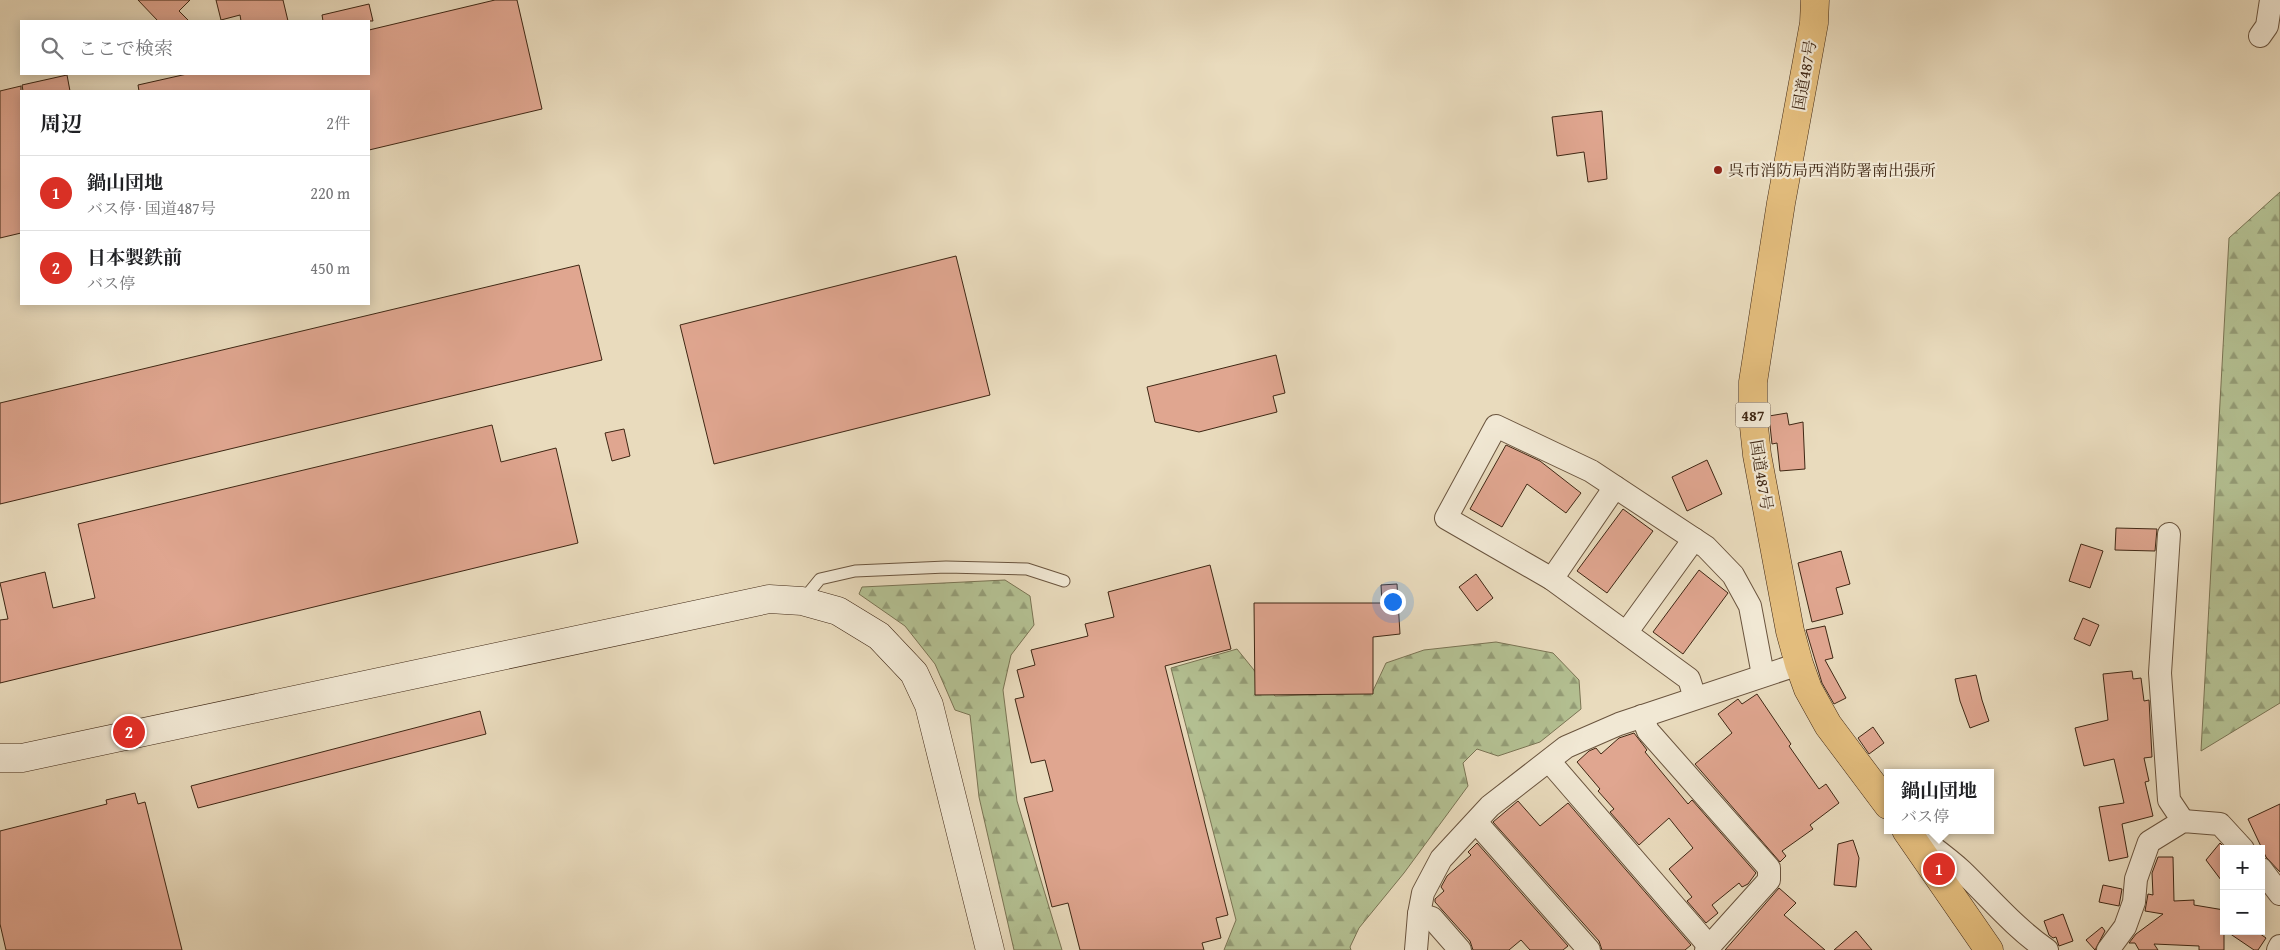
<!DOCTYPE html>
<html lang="ja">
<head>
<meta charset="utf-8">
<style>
  body { margin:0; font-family:"Gentium Book Plus","Noto Serif JP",serif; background:#f6f6f6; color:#202124 }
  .controls { position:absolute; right:15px; bottom:15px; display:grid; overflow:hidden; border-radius:0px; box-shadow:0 2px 12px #0003 }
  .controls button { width:45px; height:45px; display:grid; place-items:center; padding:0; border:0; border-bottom:1px solid #e0e0e0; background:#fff; color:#202124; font:25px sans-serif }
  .you { position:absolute; left:1392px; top:601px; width:18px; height:18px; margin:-12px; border:4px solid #fff; border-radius:50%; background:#1a73e8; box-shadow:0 0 0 8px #1a73e833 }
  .badge { display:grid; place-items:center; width:32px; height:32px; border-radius:50%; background:#d93025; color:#fff; font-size:16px; font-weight:700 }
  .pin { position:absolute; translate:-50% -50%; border:2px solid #fff; box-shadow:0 1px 5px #0006 }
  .popup { position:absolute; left:1884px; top:769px; width:110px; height:65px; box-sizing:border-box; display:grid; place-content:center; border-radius:0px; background:#fff; filter:drop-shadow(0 1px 4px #0005); font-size:16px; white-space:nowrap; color:#757577 }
  .popup b { font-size:19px; color:#202124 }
  .popup::after { content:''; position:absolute; left:50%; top:100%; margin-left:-10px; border:10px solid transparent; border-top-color:#fff }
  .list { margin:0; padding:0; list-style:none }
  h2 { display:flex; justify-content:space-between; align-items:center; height:65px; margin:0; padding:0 20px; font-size:21px }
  h2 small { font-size:16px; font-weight:400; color:#757577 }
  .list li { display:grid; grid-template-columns:32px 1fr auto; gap:15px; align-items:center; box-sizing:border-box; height:75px; padding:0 20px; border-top:1px solid #e0e0e0 }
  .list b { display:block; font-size:19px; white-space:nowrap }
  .list p { margin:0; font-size:16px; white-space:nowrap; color:#757577 }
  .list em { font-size:16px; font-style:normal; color:#757577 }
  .icon { flex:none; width:28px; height:28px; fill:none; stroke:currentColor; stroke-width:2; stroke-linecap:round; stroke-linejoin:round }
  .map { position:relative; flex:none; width:2280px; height:950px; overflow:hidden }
  .search { position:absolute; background:#fff; box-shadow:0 2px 12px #0003; left:20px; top:20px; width:350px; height:55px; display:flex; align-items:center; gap:12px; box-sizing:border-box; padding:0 18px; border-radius:0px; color:#757577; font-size:19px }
  .panel { position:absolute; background:#fff; box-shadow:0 2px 12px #0003; left:20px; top:90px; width:350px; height:215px; border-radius:0px }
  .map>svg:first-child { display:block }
</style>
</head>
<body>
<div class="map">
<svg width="2280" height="950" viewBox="0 0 2280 950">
  <defs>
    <pattern id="forest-firs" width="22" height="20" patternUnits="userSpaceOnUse" patternTransform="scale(1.25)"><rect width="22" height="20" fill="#b4c193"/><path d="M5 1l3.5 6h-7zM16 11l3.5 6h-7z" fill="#949d77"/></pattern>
  </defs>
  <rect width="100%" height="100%" fill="#e9dbbd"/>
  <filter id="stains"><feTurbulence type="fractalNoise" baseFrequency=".004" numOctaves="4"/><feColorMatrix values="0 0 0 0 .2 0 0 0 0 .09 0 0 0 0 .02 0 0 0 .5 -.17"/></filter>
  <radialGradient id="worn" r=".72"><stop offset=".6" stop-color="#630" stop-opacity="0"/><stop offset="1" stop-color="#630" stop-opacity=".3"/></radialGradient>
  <!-- forest -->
  <g fill="url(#forest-firs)" stroke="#7a7454">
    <path d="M2280 192V703L2201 751 2229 238Z"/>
    <path d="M1005 580 1030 596 1034 625 1011 655 1003 690 1017 801 1062 950H1014L979 797 970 715 955 710 935 664 905 626 859 594 862 587Z"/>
    <path d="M1496 642 1553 653 1579 680 1581 709 1540 742 1498 756 1477 749 1463 763 1468 786 1404 873 1359 928 1350 947 1351 950H1224L1236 920 1171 668 1237 649 1275 696 1372 693 1386 663 1424 650Z"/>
  </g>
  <!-- building -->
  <g fill="#e0a690" stroke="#3f2714">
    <path d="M138 0H190L179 11 189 21H158Z"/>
    <path d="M216 0H283L288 21H241L240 15 221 20Z"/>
    <path d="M495 0H517L542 109 369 150V91H139L138 85 187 74H369V30Z"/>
    <path d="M369 4 373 21H323L322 15Z"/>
    <path d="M67 75 70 91H23L22 85Z"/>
    <path d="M21 86V233L0 238V91Z"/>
    <path d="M1602 111 1607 179 1588 182 1584 152 1557 156 1552 117Z"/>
    <path d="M956 256 990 395 714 464 680 325Z"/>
    <path d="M579 265 602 360 0 504V403Z"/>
    <path d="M1276 355 1285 393 1273 396 1277 412 1199 432 1155 422 1147 387Z"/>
    <path d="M1787 413 1789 425 1803 422 1805 469 1780 471 1777 443 1772 444 1769 416Z"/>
    <path d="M492 425 501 462 556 448 578 543 0 683V620L8 619 0 583 45 572 53 608 95 598 78 524Z"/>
    <path d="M624 429 630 456 612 461 605 433Z"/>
    <path d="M1506 445 1540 461 1581 493 1566 513 1527 484 1502 527 1470 509Z"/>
    <path d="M1707 460 1722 494 1687 511 1672 477Z"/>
    <path d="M1623 509 1653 531 1607 593 1577 571Z"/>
    <path d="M2116 528 2157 529 2155 551 2115 550Z"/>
    <path d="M2081 544 2103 551 2090 588 2069 581Z"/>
    <path d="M1841 551 1850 584 1836 588 1843 614 1812 622 1798 563Z"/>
    <path d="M1210 565 1231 649 1165 666 1228 915 1216 918 1221 938 1202 943 1204 950H1080L1068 903 1052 907 1024 798 1053 791 1045 760 1031 763 1015 699 1024 697 1017 670 1035 665 1031 650 1088 636 1085 624 1114 617 1108 592Z"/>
    <path d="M1699 570 1728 593 1683 654 1653 632Z"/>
    <path d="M1476 574 1493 598 1477 611 1459 587Z"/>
    <path d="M1397 584 1400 634 1373 637V694L1255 695 1254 603H1382L1381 585Z"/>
    <path d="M2083 618 2099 625 2090 646 2074 639Z"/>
    <path d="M1825 626 1833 658 1825 660 1846 698 1834 704 1822 683 1806 630Z"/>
    <path d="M2132 671 2133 679 2141 678 2144 701 2149 700 2152 757 2144 758 2149 781 2145 782 2153 816 2122 824 2128 857 2109 861 2099 807 2124 803 2114 759 2084 766 2075 728 2108 720 2103 674Z"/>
    <path d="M1976 675 1982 700 1989 721 1970 728 1960 701 1955 679Z"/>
    <path d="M1757 694 1791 744 1789 746 1819 789 1826 784 1839 803 1810 825 1813 829 1782 851 1786 856 1780 862 1695 764 1732 733 1718 714 1738 699 1742 704Z"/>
    <path d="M480 711 486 734 198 808 191 786Z"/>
    <path d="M1873 727 1884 743 1869 754 1858 738Z"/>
    <path d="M1634 733 1647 750 1645 752 1688 804 1692 800 1756 873 1748 884 1742 887 1739 883 1712 905 1718 913 1706 923 1687 901 1692 897 1669 869 1693 848 1669 818 1639 845 1610 812 1614 809 1598 791 1600 789 1577 762 1589 751 1596 748 1601 754 1619 738Z"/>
    <path d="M135 793 138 804 145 802 182 950H6L0 924V831L107 804 106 800Z"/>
    <path d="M1518 801 1540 826 1568 803 1691 945 1685 950H1602L1599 941 1493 822Z"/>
    <path d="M2280 804V872L2266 857 2248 819Z"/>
    <path d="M1853 840 1859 858 1856 887 1834 885 1838 844Z"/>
    <path d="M1477 843 1568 946 1563 950H1530L1521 940 1509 950H1473L1470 941 1435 902V899L1444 891 1441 887 1447 876 1471 855 1468 852Z"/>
    <path d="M2220 843 2224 847V884L2206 860Z"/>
    <path d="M2158 857H2173L2174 901 2194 900V905L2224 910V950H2199V946L2154 944 2158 950H2139L2135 943H2129L2136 934 2163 914 2145 911 2148 894 2153 895 2152 873Z"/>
    <path d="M2103 885 2122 889 2119 906 2099 902Z"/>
    <path d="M1779 888 1796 903 1784 915 1825 950H1725Z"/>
    <path d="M2063 914 2073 941 2059 946 2056 937 2053 938 2049 935 2044 921Z"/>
    <path d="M2102 927 2105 931 2095 950 2086 940Z"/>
    <path d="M1856 931 1872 950H1834Z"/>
    <path d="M2226 931H2256L2266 938 2258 950H2254Z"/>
  </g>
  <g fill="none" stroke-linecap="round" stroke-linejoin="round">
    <defs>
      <path id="lane" d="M802 601 820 579 855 571 946 567 1027 569 1064 581"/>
      <g id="street">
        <path d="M2260 36 2267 26 2271 0"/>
        <path d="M2169 534 2160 673 2169 800 2183 821"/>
        <path d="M1552 579 1615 487"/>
        <path d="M1626 633 1694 539"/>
        <path d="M1695 698 1689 679 1552 579 1446 518 1496 426 1591 471 1706 547 1733 575 1750 606 1763 675"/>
        <path d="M1642 716 1648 731 1769 868V880L1706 950"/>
        <path d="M1549 761 1709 946"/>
        <path d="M1476 822 1589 950"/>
        <path d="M1913 832C1929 845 1947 857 1962 871 1990 898 2015 928 2047 950"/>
        <path d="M2261 869 2280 894"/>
        <path d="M1419 914 1432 918 1460 950"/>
        <path d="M1416 950 1419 914 1423 893 1441 859 1490 806 1566 747 1619 724 1799 664"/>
        <path d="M2108 950 2125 927 2134 902 2136 879 2149 842 2183 821 2220 824 2243 849"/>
        <path d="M2278 950 2280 946"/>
      </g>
      <path id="secondary" d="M0 758H22L769 599 802 601 838 611 879 636 914 673 929 705 990 950"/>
      <g id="highway">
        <path d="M1815 0 1814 23 1781 203 1753 382V417L1757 455 1790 631 1799 664 1808 689 1828 725 1888 805"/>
        <path d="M1906 830 1989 950"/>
      </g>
    </defs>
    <!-- lane casing -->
    <use href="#lane" stroke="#6a543e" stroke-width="13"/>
    <!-- street casing -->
    <use href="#street" stroke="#6a543e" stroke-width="24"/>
    <!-- secondary casing -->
    <use href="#secondary" stroke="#3f2714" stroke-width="29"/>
    <!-- highway casing -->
    <use href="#highway" stroke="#3f2714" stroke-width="29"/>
    <!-- lane -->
    <use href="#lane" stroke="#f1e8d4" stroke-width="11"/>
    <!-- street -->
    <use href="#street" stroke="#f1e8d4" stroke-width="22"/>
    <!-- secondary -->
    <use href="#secondary" stroke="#f1e8d4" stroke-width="28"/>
    <!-- highway -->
    <use href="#highway" stroke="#e4be7e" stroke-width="28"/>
  </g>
  <!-- markers -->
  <circle fill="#8f2418" stroke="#f1e8d4" stroke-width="2" cx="1718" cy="170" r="5"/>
  <g text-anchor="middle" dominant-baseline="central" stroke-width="4.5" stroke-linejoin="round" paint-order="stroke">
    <!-- shield labels -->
    <rect fill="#f1e8d4" stroke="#74614e" stroke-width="1" x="1735.5" y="402.5" width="35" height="25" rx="4"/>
    <g font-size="15" font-weight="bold" fill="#3f2714">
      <text x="1753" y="415">487</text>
    </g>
    <!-- street labels -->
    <g font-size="16" fill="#3f2714" stroke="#f1e8d4">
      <text transform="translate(1804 75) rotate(-80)">国道487号</text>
      <text transform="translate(1762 475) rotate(81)">国道487号</text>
    </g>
    <!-- poi labels -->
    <g font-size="16" fill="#3f2714" stroke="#f1e8d4" text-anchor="start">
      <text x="1728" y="170">呉市消防局西消防署南出張所</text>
    </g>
  </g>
  <rect width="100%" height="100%" filter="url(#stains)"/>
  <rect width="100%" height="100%" fill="url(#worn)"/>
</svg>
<div class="controls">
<button>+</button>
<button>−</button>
</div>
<div class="you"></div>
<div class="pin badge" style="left:1939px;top:869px">1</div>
<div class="popup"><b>鍋山団地</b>バス停</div>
<div class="pin badge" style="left:129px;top:732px">2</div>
<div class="search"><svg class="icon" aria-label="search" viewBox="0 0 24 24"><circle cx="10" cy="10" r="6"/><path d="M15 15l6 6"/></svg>ここで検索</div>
<section class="panel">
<h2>周辺<small>2件</small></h2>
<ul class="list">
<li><span class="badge">1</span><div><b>鍋山団地</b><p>バス停 · 国道487号</p></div><em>220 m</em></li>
<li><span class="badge">2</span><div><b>日本製鉄前</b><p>バス停</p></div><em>450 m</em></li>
</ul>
</section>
</div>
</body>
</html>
